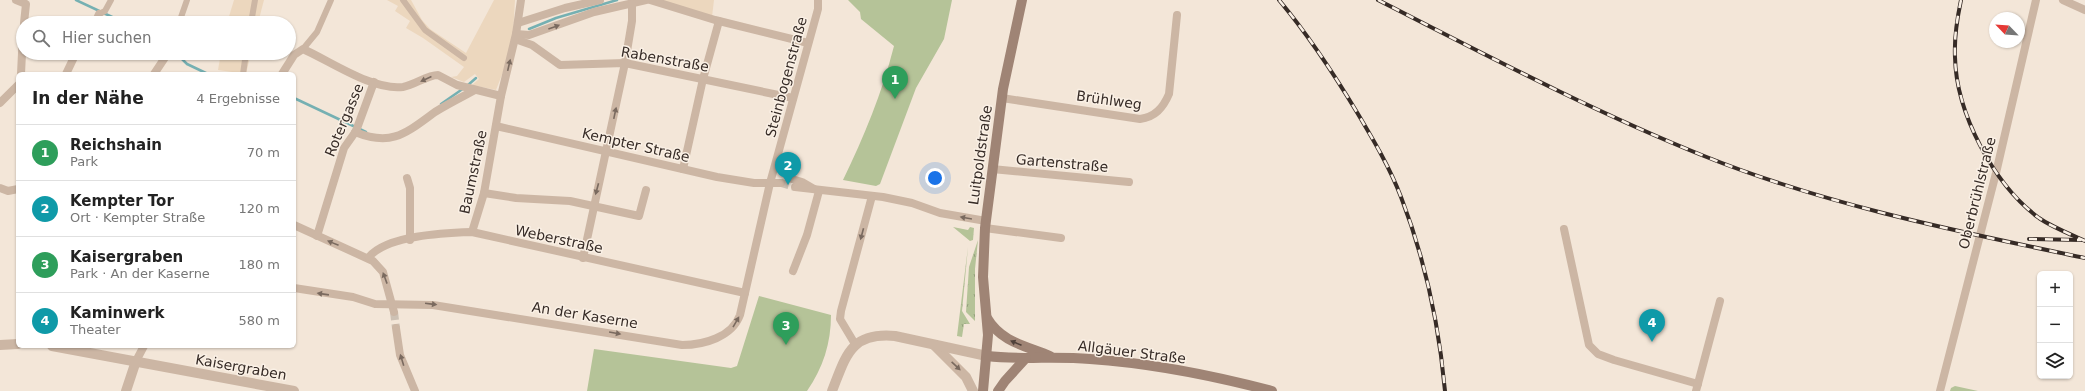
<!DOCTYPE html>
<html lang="de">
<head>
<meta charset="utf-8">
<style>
  body { margin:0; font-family:"DejaVu Sans",sans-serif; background:#f6f6f6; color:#222 }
  .controls { position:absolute; right:12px; bottom:12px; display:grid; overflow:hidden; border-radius:6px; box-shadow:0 1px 3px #0004 }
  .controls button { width:36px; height:36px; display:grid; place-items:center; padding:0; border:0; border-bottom:1px solid #e0e0e0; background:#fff; color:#222; font:20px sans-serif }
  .compass { position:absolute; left:1989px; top:12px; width:36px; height:36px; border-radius:50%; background:#fff; box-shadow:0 1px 3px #0004; rotate:295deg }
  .you { position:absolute; left:935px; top:178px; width:14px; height:14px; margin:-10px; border:3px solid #fff; border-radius:50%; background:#1a73e8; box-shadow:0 0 0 6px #1a73e833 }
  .badge { display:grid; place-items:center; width:26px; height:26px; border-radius:50%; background:#19575a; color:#fff; font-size:13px; font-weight:700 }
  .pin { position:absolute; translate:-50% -33px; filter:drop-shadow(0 1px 2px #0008) }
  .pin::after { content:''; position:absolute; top:21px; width:14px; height:12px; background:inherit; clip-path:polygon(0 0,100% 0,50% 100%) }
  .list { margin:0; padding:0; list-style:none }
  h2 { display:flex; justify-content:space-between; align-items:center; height:52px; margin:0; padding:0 16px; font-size:17px }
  h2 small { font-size:13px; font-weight:400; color:#767676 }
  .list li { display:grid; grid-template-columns:26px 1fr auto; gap:12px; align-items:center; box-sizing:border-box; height:56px; padding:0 16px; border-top:1px solid #e0e0e0 }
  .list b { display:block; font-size:15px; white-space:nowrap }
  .list p { margin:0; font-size:13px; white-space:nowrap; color:#767676 }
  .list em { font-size:13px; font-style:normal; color:#767676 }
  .icon { flex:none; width:22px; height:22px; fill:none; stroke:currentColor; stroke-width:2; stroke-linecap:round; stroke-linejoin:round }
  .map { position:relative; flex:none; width:2085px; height:391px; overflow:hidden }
  .search { position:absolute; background:#fff; box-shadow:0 1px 3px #0004; left:16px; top:16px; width:280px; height:44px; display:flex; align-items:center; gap:10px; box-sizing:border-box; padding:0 14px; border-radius:22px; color:#767676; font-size:15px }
  .panel { position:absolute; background:#fff; box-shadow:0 1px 3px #0004; left:16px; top:72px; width:280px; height:276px; border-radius:6px }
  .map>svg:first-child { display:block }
</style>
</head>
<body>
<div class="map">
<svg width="2085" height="391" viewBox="0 0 2085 391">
  <defs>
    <pattern id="grass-tufts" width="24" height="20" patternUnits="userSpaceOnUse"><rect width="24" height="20" fill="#b5c398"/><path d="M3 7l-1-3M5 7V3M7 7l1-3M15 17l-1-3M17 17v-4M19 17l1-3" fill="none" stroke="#949f7c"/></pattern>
  </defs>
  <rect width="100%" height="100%" fill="#f3e6d8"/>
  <!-- grass -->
  <g fill="url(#grass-tufts)">
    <path d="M953 227 968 230 970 227 974 228 973 240 970 241Z"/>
    <path d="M978 240 975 269V321L966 312 969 267Z"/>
    <path d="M968 247 962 311 970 324H964L962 337 957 336Z"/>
    <path d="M1955 386 1978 391H1950L1951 388Z"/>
  </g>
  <!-- park -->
  <g fill="#b5c398">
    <path d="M848 0H952L944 39 916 88 880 184 876 186 843 180C864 137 882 93 894 46L861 19 860 12Z"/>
    <path d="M759 296 831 315C831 343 823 368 807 391H587L594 349 731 368 737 366Z"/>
  </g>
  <!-- plaza -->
  <g fill="#ecd7be">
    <path d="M234 0H264L258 23H227Z"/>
    <path d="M387 0H411L422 20 430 29 466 53 494 0H515L513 34 507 62 496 90 472 85 479 79 475 74 464 82 451 77 457 76 464 67 423 38 406 28 410 21 395 11 398 6Z"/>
    <path d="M659 0H714L712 17Z"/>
    <path d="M221 53H251L246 74 218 70Z"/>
  </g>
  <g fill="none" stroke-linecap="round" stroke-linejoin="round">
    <!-- stream -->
    <g stroke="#75b0b2" stroke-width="2.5">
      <path d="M76 0 125 23"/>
      <path d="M529 29 556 18 617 0"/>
      <path d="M176 53 187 64 208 74"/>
      <path d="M468 85 476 78"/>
      <path d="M294 98 366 132"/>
      <path d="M441 104 464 88"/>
    </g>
    <!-- minor-tunnel -->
    <g stroke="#cdc1b4" stroke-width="8" stroke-dasharray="8 4" stroke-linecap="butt">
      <path d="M781 183 795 187"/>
      <path d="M394 312 396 328"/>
    </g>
    <!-- pedestrian -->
    <g stroke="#ccb6a4" stroke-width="6">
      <path d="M403 0 425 30 464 58"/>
      <path d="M99 14 105 11 111 0"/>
      <path d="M179 23 187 0"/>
      <path d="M251 23 255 0"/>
      <path d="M303 49 317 32 331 0"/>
      <path d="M243 74 246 53"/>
    </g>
    <!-- minor -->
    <g stroke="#ccb6a4" stroke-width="8">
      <path d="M16 0 26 4 24 23"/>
      <path d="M650 0 715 20 808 43"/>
      <path d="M2063 0 2085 10"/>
      <path d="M95 23 99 14"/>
      <path d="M518 23 565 8 600 0"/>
      <path d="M516 34 529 35 594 12 646 0"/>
      <path d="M515 39 532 45 560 65 625 63 793 98"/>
      <path d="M21 74 23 32"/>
      <path d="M66 74 76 53"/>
      <path d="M154 74 168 53"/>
      <path d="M282 74 294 55 303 49C330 61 373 91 403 87 415 85 427 75 438 75L457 85 501 96"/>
      <path d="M1002 98 1140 119C1155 117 1163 108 1169 94L1177 15"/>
      <path d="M0 103 18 85"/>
      <path d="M496 126 717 177 754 183H781"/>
      <path d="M355 132C392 147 406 133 435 112 448 104 462 97 475 90"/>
      <path d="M683 169 703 79 719 21"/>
      <path d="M992 169 1129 182"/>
      <path d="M407 178 410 188V240"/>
      <path d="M792 179 802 182 814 189"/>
      <path d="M795 187 883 197 912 203 940 213 986 221"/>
      <path d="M0 188 8 191 18 189"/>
      <path d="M484 193 516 198 570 201 639 216 646 190"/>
      <path d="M294 225 373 261 383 272 394 312"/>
      <path d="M985 228 1061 238"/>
      <path d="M1564 229 1589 345 1598 354 1614 360 1698 384"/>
      <path d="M472 232 484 193 501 96 516 34 521 0"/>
      <path d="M317 236 344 148 356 131 374 82"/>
      <path d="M369 257C387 235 445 233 472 232L745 293"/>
      <path d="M583 258 625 63 632 21V4"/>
      <path d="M793 271 807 235 819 191"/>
      <path d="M294 288 353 297 375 304 433 305 682 345C704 345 732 337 740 315L770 183 818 9V0"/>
      <path d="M396 328 400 355 415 391"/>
      <path d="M855 344 840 319 841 311 872 196"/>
      <path d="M136 361 144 346"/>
      <path d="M1696 391 1720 301"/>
      <path d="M1940 391 1996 173 2036 0"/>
    </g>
    <!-- tertiary -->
    <g stroke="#ccb6a4" stroke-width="10">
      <path d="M0 345 18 344"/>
      <path d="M934 345 966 377 973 391"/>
      <path d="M52 346 294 391"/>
      <path d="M126 391 136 361"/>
      <path d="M832 391C846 356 850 332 895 336L987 356"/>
    </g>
    <!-- secondary -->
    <g stroke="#9f8475" stroke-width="10">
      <path d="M987 318C1001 342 1026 346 1050 356"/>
      <path d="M987 356C1021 360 1055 356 1090 359 1149 363 1215 376 1272 391"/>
      <path d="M983 391 988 335 983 277 985 228 1003 89 1022 0"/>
      <path d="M998 391 1005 381 1026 358"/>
    </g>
    <defs>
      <g id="rail">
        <path d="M1279 0C1309 36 1334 74 1358 114 1374 141 1390 168 1401 197 1425 259 1439 325 1445 391"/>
        <path d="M1378 0C1484 54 1594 112 1704 156 1826 205 1956 231 2085 258"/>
        <path d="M1961 0C1957 19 1954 38 1955 57 1956 113 1994 185 2039 218 2052 227 2070 234 2085 241"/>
        <path d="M2029 239 2081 240"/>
      </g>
    </defs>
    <!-- rail casing -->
    <use href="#rail" stroke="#362b26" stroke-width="4"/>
    <!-- rail -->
    <use href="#rail" stroke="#faf0e5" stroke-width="2.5" stroke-dasharray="8" stroke-linecap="butt"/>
  </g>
  <!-- one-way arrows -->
  <defs><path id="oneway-solid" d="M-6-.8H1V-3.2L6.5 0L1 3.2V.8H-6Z"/></defs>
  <g fill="#7a6a5f">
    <use href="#oneway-solid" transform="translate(554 27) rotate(-20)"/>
    <use href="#oneway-solid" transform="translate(509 65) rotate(-77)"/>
    <use href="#oneway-solid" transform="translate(426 79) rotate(155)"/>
    <use href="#oneway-solid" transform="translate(615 113) rotate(-78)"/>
    <use href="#oneway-solid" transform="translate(597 189) rotate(105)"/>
    <use href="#oneway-solid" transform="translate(966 218) rotate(-170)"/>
    <use href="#oneway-solid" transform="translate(862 234) rotate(105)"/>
    <use href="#oneway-solid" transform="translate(333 243) rotate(-158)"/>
    <use href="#oneway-solid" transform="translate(385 278) rotate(-110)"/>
    <use href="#oneway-solid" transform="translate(323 294) rotate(-172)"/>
    <use href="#oneway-solid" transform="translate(431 304) rotate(7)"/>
    <use href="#oneway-solid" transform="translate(736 322) rotate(-60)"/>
    <use href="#oneway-solid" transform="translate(615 333) rotate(10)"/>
    <use href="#oneway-solid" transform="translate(402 360) rotate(-107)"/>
    <use href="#oneway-solid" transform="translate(956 366) rotate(43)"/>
  </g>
  <use fill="#50413a" href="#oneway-solid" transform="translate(1016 343) rotate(-157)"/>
  <g text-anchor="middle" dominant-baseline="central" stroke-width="3" stroke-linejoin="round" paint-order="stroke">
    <!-- street labels -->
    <g font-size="14" fill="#362b26" stroke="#faf0e5">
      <text transform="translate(665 59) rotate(10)">Rabenstraße</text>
      <text transform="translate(786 77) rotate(-75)">Steinbogenstraße</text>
      <text transform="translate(1109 100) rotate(8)">Brühlweg</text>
      <text transform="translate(344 120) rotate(-67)">Rotergasse</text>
      <text transform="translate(636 145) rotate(13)">Kempter Straße</text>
      <text transform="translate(980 155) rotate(-82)">Luitpoldstraße</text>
      <text transform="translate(1062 163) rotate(5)">Gartenstraße</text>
      <text transform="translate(473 172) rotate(-78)">Baumstraße</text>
      <text transform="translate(1977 193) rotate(-76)">Oberbrühlstraße</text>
      <text transform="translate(559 239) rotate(12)">Weberstraße</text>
      <text transform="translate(585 315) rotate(9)">An der Kaserne</text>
      <text transform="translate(1132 352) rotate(7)">Allgäuer Straße</text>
      <text transform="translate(241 367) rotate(10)">Kaisergraben</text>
    </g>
  </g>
</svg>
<div class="controls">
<button>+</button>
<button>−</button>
<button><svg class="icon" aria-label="layers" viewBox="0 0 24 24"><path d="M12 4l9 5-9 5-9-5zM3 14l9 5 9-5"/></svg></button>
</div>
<svg class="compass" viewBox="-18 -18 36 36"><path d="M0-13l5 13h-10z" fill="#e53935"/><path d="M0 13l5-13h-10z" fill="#767676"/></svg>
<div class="you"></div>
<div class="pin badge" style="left:895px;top:99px;background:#2e9e5b">1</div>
<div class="pin badge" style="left:788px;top:185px;background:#0f9aa8">2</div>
<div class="pin badge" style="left:786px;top:345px;background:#2e9e5b">3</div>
<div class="pin badge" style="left:1652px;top:342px;background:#0f9aa8">4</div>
<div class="search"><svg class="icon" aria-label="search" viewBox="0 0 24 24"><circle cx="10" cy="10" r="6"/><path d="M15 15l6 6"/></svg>Hier suchen</div>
<section class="panel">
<h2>In der Nähe<small>4 Ergebnisse</small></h2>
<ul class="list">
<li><span class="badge" style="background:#2e9e5b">1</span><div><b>Reichshain</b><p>Park</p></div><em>70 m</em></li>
<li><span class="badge" style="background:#0f9aa8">2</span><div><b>Kempter Tor</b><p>Ort · Kempter Straße</p></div><em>120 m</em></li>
<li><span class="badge" style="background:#2e9e5b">3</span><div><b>Kaisergraben</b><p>Park · An der Kaserne</p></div><em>180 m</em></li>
<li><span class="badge" style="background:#0f9aa8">4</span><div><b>Kaminwerk</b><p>Theater</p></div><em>580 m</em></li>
</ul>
</section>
</div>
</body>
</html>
